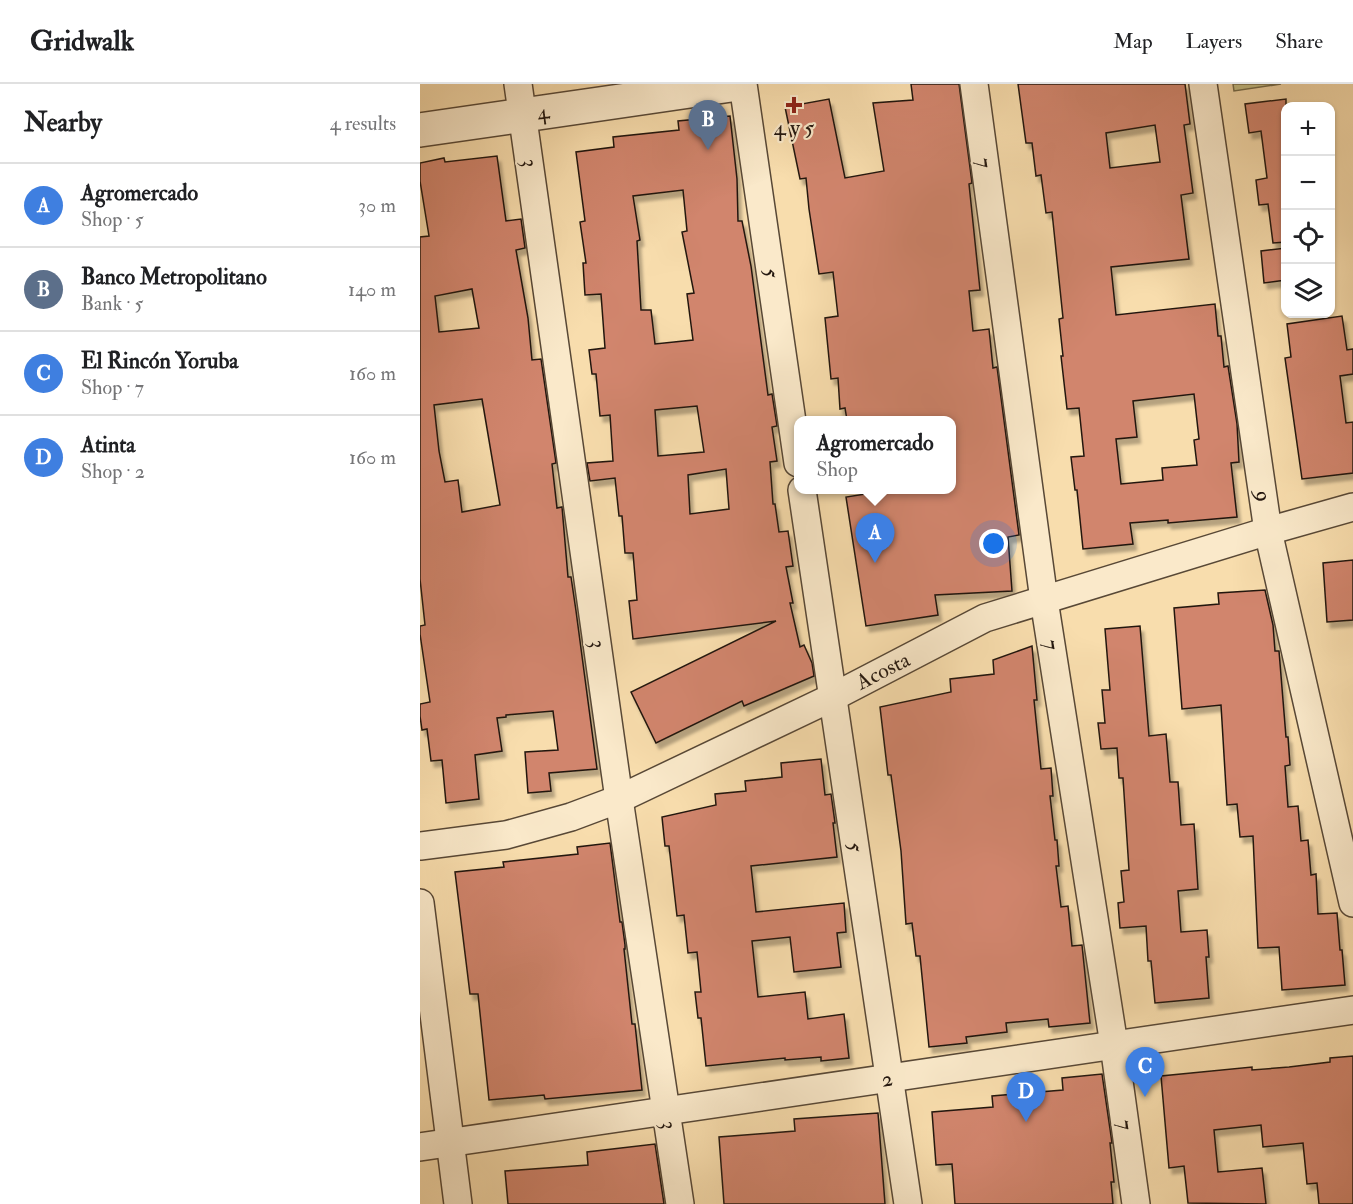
<!DOCTYPE html>
<html lang="en">
<head>
<meta charset="utf-8">
<style>
  body { margin:0; font-family:"IM FELL Double Pica",serif; background:#f2f2f2; color:#202124 }
  .controls { position:absolute; right:18px; top:18px; display:grid; overflow:hidden; border-radius:12px; box-shadow:0 2px 4px #0004 }
  .controls button { width:54px; height:54px; display:grid; place-items:center; padding:0; border:0; border-bottom:2px solid #e0e0e0; background:#fff; color:#202124; font:30px sans-serif }
  .you { position:absolute; left:574px; top:460px; width:21px; height:21px; margin:-15px; border:4px solid #fff; border-radius:50%; background:#1a73e8; box-shadow:0 0 0 9px #1a73e833 }
  .badge { display:grid; place-items:center; width:39px; height:39px; border-radius:50%; background:#8f2418; color:#fff; font-size:20px; font-weight:700 }
  .pin { position:absolute; translate:-50% -50px; filter:drop-shadow(0 2px 3px #0008) }
  .pin::after { content:''; position:absolute; top:32px; width:21px; height:18px; background:inherit; clip-path:polygon(0 0,100% 0,50% 100%) }
  .popup { position:absolute; left:374px; top:332px; width:162px; height:78px; box-sizing:border-box; display:grid; place-content:center; border-radius:12px; background:#fff; filter:drop-shadow(0 2px 4px #0005); font-size:20px; white-space:nowrap; color:#757577 }
  .popup b { font-size:22px; color:#202124 }
  .popup::after { content:''; position:absolute; left:50%; top:100%; margin-left:-12px; border:12px solid transparent; border-top-color:#fff }
  .list { margin:0; padding:0; list-style:none }
  h2 { display:flex; justify-content:space-between; align-items:center; height:78px; margin:0; padding:0 24px; font-size:26px }
  h2 small { font-size:20px; font-weight:400; color:#757577 }
  .list li { display:grid; grid-template-columns:39px 1fr auto; gap:18px; align-items:center; box-sizing:border-box; height:84px; padding:0 24px; border-top:2px solid #e0e0e0 }
  .list b { display:block; font-size:22px; white-space:nowrap }
  .list p { margin:0; font-size:20px; white-space:nowrap; color:#757577 }
  .list em { font-size:20px; font-style:normal; color:#757577 }
  .icon { flex:none; width:33px; height:33px; fill:none; stroke:currentColor; stroke-width:2; stroke-linecap:round; stroke-linejoin:round }
  .map { position:relative; flex:none; width:933px; height:1120px; overflow:hidden }
  header { display:flex; align-items:center; gap:36px; box-sizing:border-box; height:84px; padding:0 30px; background:#fff; border-bottom:2px solid #e0e0e0 }
  header strong { font-size:28px }
  nav { display:flex; gap:33px; margin-inline-start:auto; font-size:21px }
  main { display:flex }
  aside { flex:1; background:#fff }
  .map>svg:first-child { display:block }
</style>
</head>
<body>
<header>
<strong>Gridwalk</strong>
<nav><a>Map</a><a>Layers</a><a>Share</a></nav>
</header>
<main>
<aside>
<h2>Nearby<small>4 results</small></h2>
<ul class="list">
<li><span class="badge" style="background:#3f7fe0">A</span><div><b>Agromercado</b><p>Shop · 5</p></div><em>30 m</em></li>
<li><span class="badge" style="background:#5c6f8a">B</span><div><b>Banco Metropolitano</b><p>Bank · 5</p></div><em>140 m</em></li>
<li><span class="badge" style="background:#3f7fe0">C</span><div><b>El Rincón Yoruba</b><p>Shop · 7</p></div><em>160 m</em></li>
<li><span class="badge" style="background:#3f7fe0">D</span><div><b>Atinta</b><p>Shop · 2</p></div><em>160 m</em></li>
</ul>
</aside>
<div class="map">
<svg width="933" height="1120" viewBox="0 0 933 1120">
  <defs>
    <filter id="shadow"><feDropShadow dx="3.5" dy="6" stdDeviation="1.5" flood-color="#0004"/></filter>
  </defs>
  <rect width="100%" height="100%" fill="#f8ddad"/>
  <filter id="stains"><feTurbulence type="fractalNoise" baseFrequency=".00333" numOctaves="4"/><feColorMatrix values="0 0 0 0 .2 0 0 0 0 .09 0 0 0 0 .02 0 0 0 .5 -.17"/></filter>
  <radialGradient id="worn" r=".72"><stop offset=".6" stop-color="#630" stop-opacity="0"/><stop offset="1" stop-color="#630" stop-opacity=".3"/></radialGradient>
  <!-- green -->
  <path fill="#c4bf85" stroke="#746b4a" stroke-width="1.5" d="M813 0H861L814 7Z"/>
  <!-- building -->
  <g fill="#d1856d" stroke="#23170f" stroke-width="1.5" fill-rule="evenodd" filter="url(#shadow)">
    <path d="M491 0H539L552 99 549 100 560 206 549 207 553 247 569 245 573 284 577 283 599 451 588 453 592 507 515 511 518 531 446 542 426 413 477 405H531V336H427L425 324 420 325 418 294 411 295 405 234 418 232 413 188 399 190 389 125 386 94 380 95 365 23 409 15 425 94 464 87 453 19 493 16Z"/>
    <path d="M598 0H765L770 40 764 41 773 109 761 111 769 175 691 183 696 231 795 220 798 252H801L804 283 808 282 817 340 819 378 811 379 817 433 748 439V436L710 439 713 460 663 465 657 406H655L651 373 664 372 659 324 647 325 641 272H643L639 235 643 234 632 128 626 129 621 91 616 92 612 59H606ZM735 41 740 78 690 84 686 49ZM774 310 779 355 774 356 777 381 742 384 743 396 701 400 696 355 717 353 713 317Z"/>
    <path d="M866 15V158L853 159 848 120 839 121 836 96 847 94 841 47 829 49 825 20Z"/>
    <path d="M310 32 317 95 318 137H322L331 182 348 311 352 310 357 342 352 343 357 377 350 378 353 420H355L359 448 368 447 373 482 366 483 373 519H370L380 563 384 561 392 579 394 592 324 622 322 617 236 659 211 608 356 537 213 555 209 517 217 516 213 469H205L202 432H199L195 394 170 397 167 379 193 377 190 331 180 332 176 290H172L169 266 185 264 181 210 165 211 163 179H166L160 138 165 137 156 68 194 63 193 53 259 46 258 37ZM263 106 267 147 262 148 274 209 267 210 273 256 235 260 231 226H221L217 157 220 156 213 112ZM277 322 284 368 238 372 235 326ZM306 385 309 425 270 430 268 391Z"/>
    <path d="M77 72 86 137 101 135 105 164 96 166 108 234 112 276 121 275 136 379 132 380 137 424 142 423 148 493H151L156 527 177 685 129 689 131 707 108 709 105 668 138 666 133 627 86 631V633L77 634 82 667 55 671 59 715 26 719 22 676 11 677 7 645 2 646 0 632V620L10 618 0 550V542L5 541 0 495V153L9 152 0 97V79L24 74 25 78ZM52 205 59 244 19 248 15 212ZM62 315 80 421 42 428 38 396 25 398 19 367 14 321Z"/>
    <path d="M866 164V196L844 199 841 167Z"/>
    <path d="M922 232 927 266 933 265V290L920 292 926 339 933 338V389L882 395 865 274 871 273 867 240Z"/>
    <path d="M933 476V536L907 538 903 479Z"/>
    <path d="M845 506 853 541 855 567H859L866 653H868L870 681 865 682 868 723 878 722 881 757 888 756 891 791 896 790 898 830 917 829 920 866H922L925 901 862 906 859 863 838 864 833 752 820 753 817 720 807 721 801 621 762 625 754 524 799 520 798 509Z"/>
    <path d="M720 542 729 652 746 650 750 698H758L761 741 774 740 778 805 758 807 761 848 787 846 789 873H786L789 914 735 919 731 877H728L726 842 700 844 698 819 704 818 701 787 709 786 703 694H699L697 664 681 665 678 639H685L682 606H690L685 545Z"/>
    <path d="M612 562 617 616H614L621 685 631 684 633 712H630L635 756H637L639 782H636L641 823 648 822 652 862 662 861 670 939 629 943 628 935 586 939 587 948 546 953 547 959 509 963 500 872H496L492 839 486 840 481 767 471 691H468L460 623 531 608 530 595 574 590 573 576Z"/>
    <path d="M401 675 405 711 411 710 415 739H413L417 773 331 782 336 828 424 819 426 848 417 849 421 883 374 888 370 853 332 857 338 913 385 908 388 935 424 930 429 974 401 977V973L365 976V974L286 982 281 934H278L275 908H281L277 868 268 869 264 831 257 832 249 762H245L242 733 296 721 295 710 326 707 325 697 362 693 361 679Z"/>
    <path d="M190 759 200 838H202L205 861V865H204L212 940H215L222 1006 125 1015 124 1011 69 1016 58 910H50L35 788 84 783 83 778 158 770 157 763Z"/>
    <path d="M933 972V1120H899L897 1099 887 1100 883 1059 843 1063 841 1041 794 1046 798 1088 842 1084 846 1120 768 1119 764 1082 749 1084 741 992 832 983V986L869 983 910 978V974Z"/>
    <path d="M682 990 692 1059H690L694 1098H691L693 1120H535L532 1080 516 1081 512 1028 573 1023 572 1012 643 1006 642 994Z"/>
    <path d="M458 1029 465 1120H304L299 1053 375 1047 374 1035Z"/>
    <path d="M235 1060 244 1120H88L85 1087 168 1081 167 1068Z"/>
  </g>
  <g fill="none" stroke-linecap="round" stroke-linejoin="round">
    <defs>
      <g id="minor">
        <path d="M98 0 199 715 260 1120"/>
        <path d="M323 0 378 379"/>
        <path d="M554 0 624 516 694 961 716 1120"/>
        <path d="M783 0 848 447 933 819"/>
        <path d="M382 406 488 1120"/>
        <path d="M0 762 86 751 151 733 199 715 413 613 565 534 848 447 933 423"/>
        <path d="M0 819 38 1120"/>
        <path d="M0 1063 933 926"/>
      </g>
      <path id="tertiary" d="M0 46 318 0"/>
    </defs>
    <!-- minor casing -->
    <use href="#minor" stroke="#584836" stroke-width="30"/>
    <!-- tertiary casing -->
    <use href="#tertiary" stroke="#584836" stroke-width="36"/>
    <!-- minor -->
    <use href="#minor" stroke="#fae9ca" stroke-width="27"/>
    <!-- tertiary -->
    <use href="#tertiary" stroke="#fae9ca" stroke-width="33"/>
  </g>
  <!-- markers -->
  <path fill="#8f2418" stroke="#fae9ca" stroke-width="2" d="M371 12h6v6h6v6h-6v6h-6v-6h-6v-6h6z"/>
  <g text-anchor="middle" dominant-baseline="central" stroke-width="4.5" stroke-linejoin="round" paint-order="stroke">
    <!-- street labels -->
    <g font-size="22" fill="#23170f" stroke="#fae9ca">
      <text transform="translate(123 28) rotate(-8)">4</text>
      <text transform="translate(110 79) rotate(82)">3</text>
      <text transform="translate(564 79) rotate(82)">7</text>
      <text transform="translate(351 189) rotate(82)">5</text>
      <text transform="translate(843 412) rotate(82)">9</text>
      <text transform="translate(178 560) rotate(82)">3</text>
      <text transform="translate(631 561) rotate(81)">7</text>
      <text transform="translate(463 587) rotate(-27)">Acosta</text>
      <text transform="translate(435 763) rotate(82)">5</text>
      <text transform="translate(467 995) rotate(-8)">2</text>
      <text transform="translate(249 1041) rotate(81)">3</text>
      <text transform="translate(705 1041) rotate(82)">7</text>
    </g>
    <!-- poi labels -->
    <g font-size="22" fill="#23170f" stroke="#fae9ca">
      <text x="374" y="44">4 y 5</text>
    </g>
  </g>
  <rect width="100%" height="100%" filter="url(#stains)"/>
  <rect width="100%" height="100%" fill="url(#worn)"/>
</svg>
<div class="controls">
<button>+</button>
<button>−</button>
<button><svg class="icon" aria-label="locate" viewBox="0 0 24 24"><circle cx="12" cy="12" r="6"/><path d="M12 2v4M12 18v4M2 12h4M18 12h4"/></svg></button>
<button><svg class="icon" aria-label="layers" viewBox="0 0 24 24"><path d="M12 4l9 5-9 5-9-5zM3 14l9 5 9-5"/></svg></button>
</div>
<div class="you"></div>
<div class="pin badge" style="left:455px;top:479px;background:#3f7fe0">A</div>
<div class="popup"><b>Agromercado</b>Shop</div>
<div class="pin badge" style="left:288px;top:66px;background:#5c6f8a">B</div>
<div class="pin badge" style="left:725px;top:1013px;background:#3f7fe0">C</div>
<div class="pin badge" style="left:606px;top:1038px;background:#3f7fe0">D</div>
</div>
</main>
</body>
</html>
